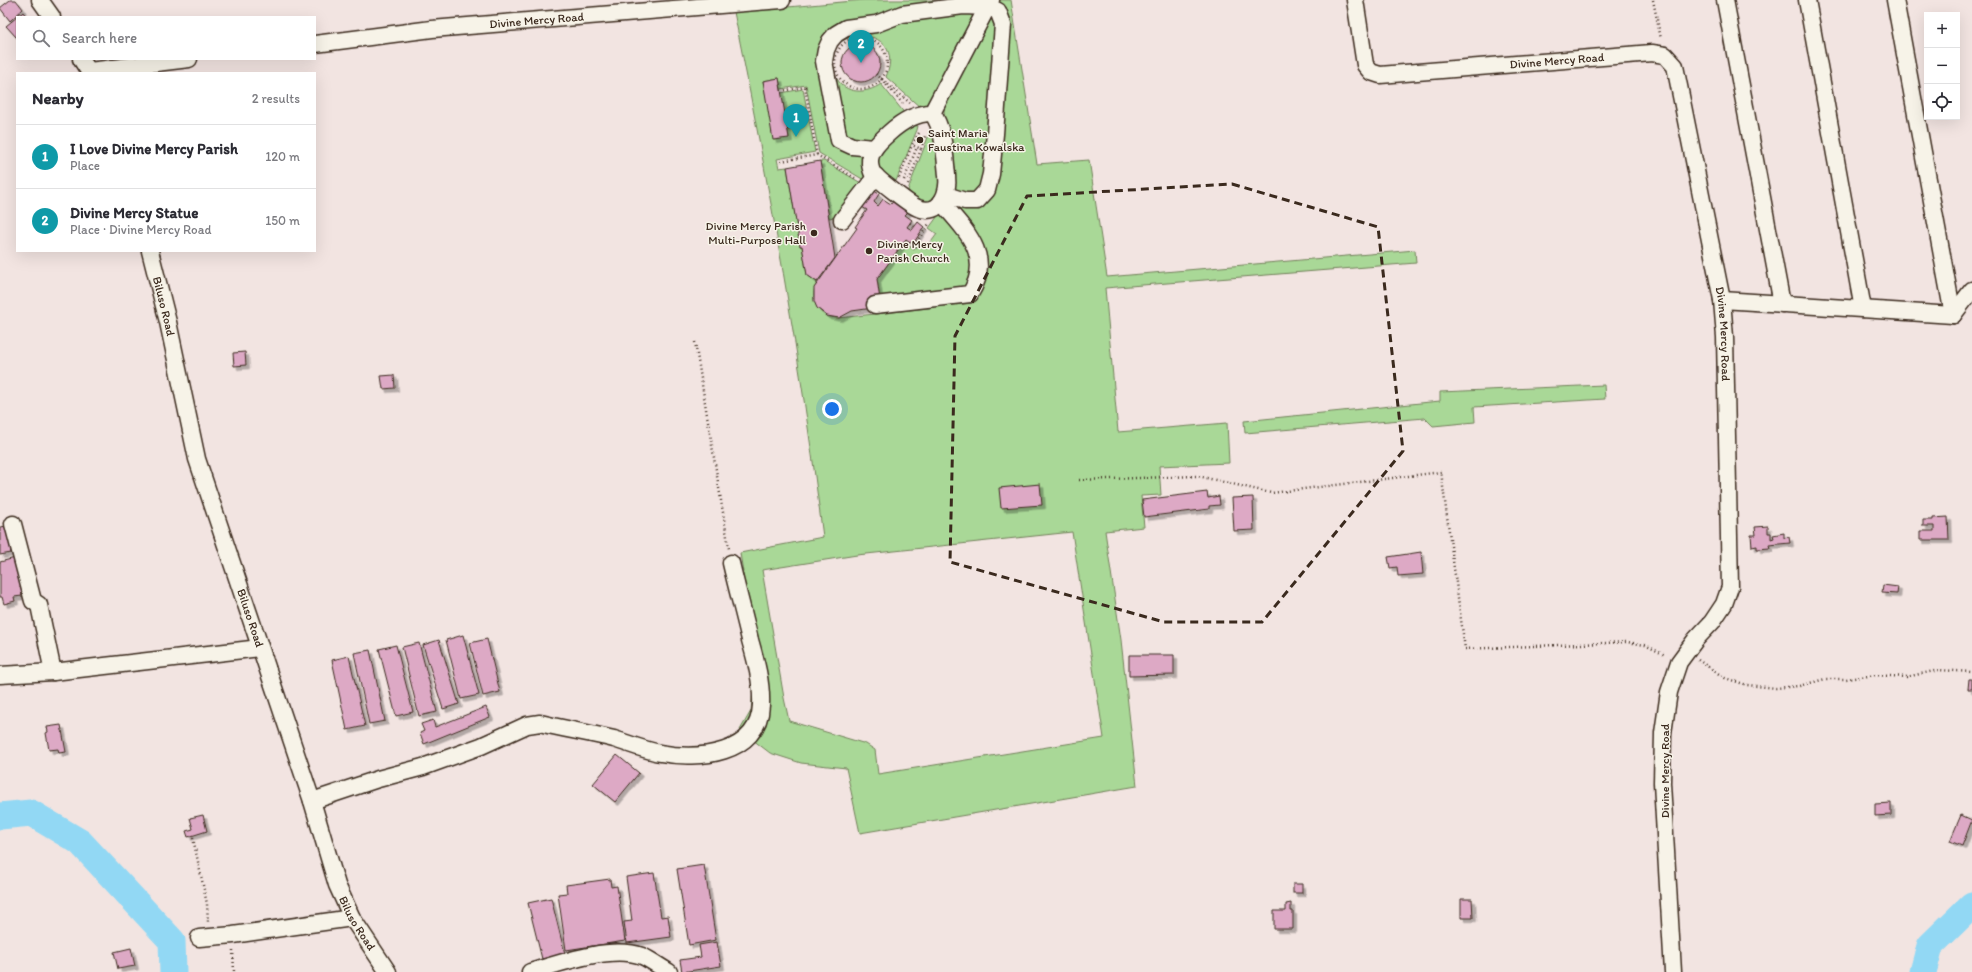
<!DOCTYPE html>
<html lang="en">
<head>
<meta charset="utf-8">
<style>
  body { margin:0; font-family:Itim,sans-serif; background:#f2f2f3; color:#2b2b33 }
  .controls { position:absolute; right:12px; top:12px; display:grid; overflow:hidden; border-radius:0px; box-shadow:0 4px 16px #0002 }
  .controls button { width:36px; height:36px; display:grid; place-items:center; padding:0; border:0; border-bottom:1px solid #e1e1e2; background:#fff; color:#2b2b33; font:20px sans-serif }
  .you { position:absolute; left:832px; top:409px; width:14px; height:14px; margin:-10px; border:3px solid #fff; border-radius:50%; background:#1a73e8; box-shadow:0 0 0 6px #1a73e833 }
  .badge { display:grid; place-items:center; width:26px; height:26px; border-radius:50%; background:#d93025; color:#fff; font-size:13px; font-weight:700 }
  .pin { position:absolute; translate:-50% -33px; filter:drop-shadow(0 1px 2px #0008) }
  .pin::after { content:''; position:absolute; top:21px; width:14px; height:12px; background:inherit; clip-path:polygon(0 0,100% 0,50% 100%) }
  .list { margin:0; padding:0; list-style:none }
  h2 { display:flex; justify-content:space-between; align-items:center; height:52px; margin:0; padding:0 16px; font-size:17px }
  h2 small { font-size:13px; font-weight:400; color:#7c7c81 }
  .list li { display:grid; grid-template-columns:26px 1fr auto; gap:12px; align-items:center; box-sizing:border-box; height:64px; padding:0 16px; border-top:1px solid #e1e1e2 }
  .list b { display:block; font-size:15px; white-space:nowrap }
  .list p { margin:0; font-size:13px; white-space:nowrap; color:#7c7c81 }
  .list em { font-size:13px; font-style:normal; color:#7c7c81 }
  .icon { flex:none; width:22px; height:22px; fill:none; stroke:currentColor; stroke-width:2; stroke-linecap:round; stroke-linejoin:round }
  .map { position:relative; flex:none; width:1972px; height:972px; overflow:hidden }
  .search { position:absolute; background:#fff; box-shadow:0 4px 16px #0002; left:16px; top:16px; width:300px; height:44px; display:flex; align-items:center; gap:10px; box-sizing:border-box; padding:0 14px; border-radius:0px; color:#7c7c81; font-size:15px }
  .panel { position:absolute; background:#fff; box-shadow:0 4px 16px #0002; left:16px; top:72px; width:300px; height:180px; border-radius:0px }
  .map>svg:first-child { display:block }
</style>
</head>
<body>
<div class="map">
<svg width="1972" height="972" viewBox="0 0 1972 972">
  <defs>
    <filter id="shadow"><feDropShadow dx="3.5" dy="3.5" stdDeviation="0" flood-color="#0004"/></filter>
  </defs>
  <rect width="100%" height="100%" fill="#f2e4e1"/>
  <filter id="ink" filterUnits="userSpaceOnUse"><feTurbulence type="fractalNoise" baseFrequency=".025" numOctaves="2"/><feDisplacementMap in="SourceGraphic" scale="8" xChannelSelector="R" yChannelSelector="G"/><feConvolveMatrix kernelMatrix="1 2 1 2 8 2 1 2 1" color-interpolation-filters="sRGB"/></filter>
  <g filter="url(#ink)">
    <!-- green -->
    <g fill="#a9d897" stroke="#72815a" fill-rule="evenodd">
      <path d="M864 0H987L930 103 921 108 886 77C910 19 809 25 836 77 845 95 867 94 881 84L906 115 891 125 864 180 819 153 806 85 781 89 779 78 763 81 774 140 789 137 781 93 803 89 815 152 777 159 779 168 787 167 800 246H802L807 275 817 282C808 300 818 318 839 318L972 303 982 282 949 205 944 110 945 102 998 0H1011L1037 164 1089 160 1107 277 1415 250 1416 263 1105 288 1118 432 1227 423 1229 463 1159 466 1161 495 1141 496 1144 527 1105 531 1121 640 1137 786 860 833 846 768 801 763 770 753 740 730 751 711 754 679 728 576 743 572 740 553 823 537C801 360 769 186 734 12ZM1072 532 1104 738 878 774 875 750 866 744 789 721 784 698 762 570 857 555Z"/>
      <path d="M913 125 918 126 917 130 896 181 880 170 877 160C883 145 899 133 913 125Z"/>
      <path d="M930 132C943 150 941 177 938 197L928 203 916 199 908 190Z"/>
      <path d="M820 161H824L861 183 835 217 829 218Z"/>
      <path d="M940 213 963 234 973 268 966 290 880 300 877 279 904 242 914 250 919 244 926 249 937 234 929 228Z"/>
      <path d="M1604 385 1605 399 1474 407 1475 422 1433 426 1425 418 1245 433 1244 421 1440 401V392Z"/>
    </g>
    <g fill="none" stroke-linecap="round" stroke-linejoin="round">
      <!-- river -->
      <g stroke="#92d8f4" stroke-width="27">
        <path d="M0 816 31 813 80 842 172 941 173 972"/>
        <path d="M1923 972 1930 946 1972 905"/>
      </g>
    </g>
    <!-- building -->
    <g fill="#dda9c5" stroke="#3b2a1e" filter="url(#shadow)">
      <path d="M10 0H16L23 9 10 21 0 8Z"/>
      <path d="M23 12 27 17H17Z"/>
      <path d="M17 17V38L6 26Z"/>
      <circle cx="861" cy="63" r="19"/>
      <path d="M779 78 789 138 773 140 763 81Z"/>
      <path d="M820 161 835 258 817 282 807 275 802 246H800L787 167Z"/>
      <path d="M873 190 879 194 874 202 878 206 883 199 891 204 894 200 909 211 905 215 912 220 907 227 912 230 918 222 924 227 913 244 906 239 877 279 880 300 873 308 852 311 839 318 827 316 817 308 814 301V288L857 228 855 227 867 210 860 206Z"/>
      <path d="M245 352 246 365 234 366 233 353Z"/>
      <path d="M394 375 395 388 383 389 381 376Z"/>
      <path d="M1040 484 1042 505 1001 508 999 488Z"/>
      <path d="M1207 492 1208 498 1219 496 1220 505 1209 506V509L1144 517 1142 500Z"/>
      <path d="M1253 497 1254 530 1234 531 1232 498Z"/>
      <path d="M1948 517 1949 540H1920V531H1934V526H1923V520H1933V518Z"/>
      <path d="M8 526 11 553 0 555V527Z"/>
      <path d="M1768 526V533H1771V539L1774 538 1773 535 1784 533V538L1789 537 1790 543 1769 545 1770 548 1757 549V546L1752 547 1751 535H1756L1755 527Z"/>
      <path d="M1421 552 1423 574 1398 576 1397 567 1390 568 1388 557Z"/>
      <path d="M15 558 21 585 22 596 14 597 15 601 4 604 2 597H0V562Z"/>
      <path d="M1883 585 1898 587 1897 594 1882 593Z"/>
      <path d="M463 635 479 695 461 699 446 640Z"/>
      <path d="M487 639 500 692 483 696 470 643Z"/>
      <path d="M439 640 459 704 443 709 423 645Z"/>
      <path d="M419 643 437 712 419 716 402 647Z"/>
      <path d="M396 645 413 712 396 716 379 649Z"/>
      <path d="M370 650 385 721 369 724 354 653Z"/>
      <path d="M1129 655H1174V675L1129 676Z"/>
      <path d="M349 656 365 726 347 730 332 660Z"/>
      <path d="M1969 679H1972V689H1968Z"/>
      <path d="M486 707 490 717 424 744 420 733 424 731 421 724 433 720 435 727Z"/>
      <path d="M61 725 66 752 59 753 58 749 49 750 46 733 48 732 47 727Z"/>
      <path d="M617 755 639 773 615 802 593 784Z"/>
      <path d="M1891 803V815L1875 816V804Z"/>
      <path d="M203 815 207 831 188 837 186 831 193 829 190 818Z"/>
      <path d="M1961 815 1972 820 1962 846 1950 841Z"/>
      <path d="M704 865 716 940 689 945 677 869Z"/>
      <path d="M654 873 661 917 668 916 671 937 627 943 624 922 632 921 626 877Z"/>
      <path d="M610 879 611 887 617 886 625 941 566 950 558 894 567 893 566 885Z"/>
      <rect x="1293" y="884" width="9" height="9"/>
      <path d="M551 898 565 954 542 959 528 903Z"/>
      <path d="M1461 899H1472L1473 918H1461Z"/>
      <path d="M1291 903V911H1293V929H1274V911H1286V904Z"/>
      <path d="M717 942 721 966 682 972 680 960 701 957 699 945Z"/>
      <path d="M131 948 135 966 118 969 114 952Z"/>
    </g>
    <g fill="none" stroke-linecap="round" stroke-linejoin="round">
      <defs>
        <g id="minor">
          <path d="M40 0 52 17"/>
          <path id="s1" d="M1355 0 1365 65 1371 72 1380 75 1652 53 1665 55 1675 66 1722 300 1725 337 1730 587 1724 604 1712 622 1696 639 1679 662 1669 692 1663 733 1662 783 1673 972"/>
          <path d="M1725 0 1782 304"/>
          <path d="M1807 0 1863 309"/>
          <path d="M1895 0 1953 315"/>
          <path id="s2" d="M315 44 432 29 782 0"/>
          <path d="M81 59 90 73"/>
          <path d="M89 71 189 59"/>
          <path d="M932 113C944 128 945 156 947 175 949 192 941 217 918 208 910 205 877 179 872 172 871 169 870 166 870 163 869 151 880 141 889 133 901 122 915 113 932 113Z"/>
          <path d="M932 113 991 0"/>
          <path d="M874 148 852 146 839 140 824 61 826 50 830 41 836 34 846 28 876 24 902 14 963 6 988 7 998 11 1003 24 995 134 991 174 987 190 977 201H965L946 195"/>
          <path d="M842 220 876 176"/>
          <path id="s3" d="M150 251 168 322 197 459 312 801 337 885 352 918 388 972"/>
          <path d="M1722 300 1953 315"/>
          <path d="M875 305 970 294C994 256 965 230 941 202"/>
          <path d="M1953 315 1972 290"/>
          <path d="M13 524 33 601 39 605 53 672"/>
          <path d="M0 675 53 672 260 648"/>
          <path d="M312 801 378 779 423 767 481 746 527 725 540 723C564 729 590 733 614 739 630 744 644 750 660 753 698 760 759 755 761 705 762 683 756 661 750 640 744 614 737 589 731 563"/>
          <path d="M199 938 233 935 352 918"/>
          <path d="M530 972C560 963 611 945 642 956 651 960 660 967 669 972"/>
        </g>
      </defs>
      <!-- minor casing -->
      <use href="#minor" stroke="#3b2a1e" stroke-width="19"/>
      <!-- path -->
      <g stroke="#3b2a1e" stroke-width="2.5" stroke-dasharray="1 3" stroke-linecap="butt">
        <path d="M1653 0 1661 39"/>
        <circle cx="861" cy="63" r="26"/>
        <path d="M876 74 910 103"/>
        <path d="M881 79 904 105"/>
        <path d="M781 91 805 87 817 155"/>
        <path d="M919 133 912 145 921 149 925 136"/>
        <path d="M781 161 817 155 855 178"/>
        <path d="M899 178 912 145"/>
        <path d="M904 180 917 147"/>
        <path d="M908 184 921 149"/>
        <path d="M910 223 915 227"/>
        <path d="M905 241 913 247 929 224"/>
        <path d="M695 342 729 549"/>
        <path d="M1079 480 1198 476 1271 493 1441 472 1465 649 1627 642 1645 645 1665 655"/>
        <path d="M1698 660 1725 678 1747 685 1776 688 1799 686 1825 679H1846L1876 675 1906 677 1939 670 1972 672"/>
        <path d="M193 838 207 904 208 922"/>
        <path d="M233 950 234 972"/>
      </g>
      <!-- minor -->
      <use href="#minor" stroke="#f7f3e8" stroke-width="16"/>
    </g>
  </g>
  <!-- marked area -->
  <path fill="none" stroke="#3b2a1e" stroke-width="3" stroke-dasharray="8 5" stroke-linejoin="round" d="M1232 184 1378 227 1403 451 1262 622H1164L950 562 955 336 1027 196Z"/>
  <!-- markers -->
  <g fill="#3b2a1e" stroke="#f7f3e8" stroke-width="1.5">
    <circle cx="920" cy="140" r="4"/>
    <circle cx="814" cy="233" r="4"/>
    <circle cx="869" cy="251" r="4"/>
  </g>
  <g text-anchor="middle" dominant-baseline="central" stroke-width="3" stroke-linejoin="round" paint-order="stroke">
    <!-- street labels -->
    <g font-size="12" fill="#3b2a1e" stroke="#f7f3e8">
      <text stroke="none"><textPath href="#s2" startOffset="223">Divine Mercy Road</textPath></text>
      <text stroke="none"><textPath href="#s1" startOffset="262">Divine Mercy Road</textPath></text>
      <text stroke="none"><textPath href="#s3" startOffset="57">Biluso Road</textPath></text>
      <text stroke="none"><textPath href="#s1" startOffset="658">Divine Mercy Road</textPath></text>
      <text stroke="none"><textPath href="#s3" startOffset="381">Biluso Road</textPath></text>
      <text transform="translate(1665 771) rotate(-90)">Divine Mercy Road</text>
      <text stroke="none"><textPath href="#s3" startOffset="705">Biluso Road</textPath></text>
    </g>
    <!-- poi labels -->
    <g font-size="12" fill="#3b2a1e" stroke="#f7f3e8" text-anchor="start">
      <text x="928" y="133">Saint Maria<tspan x="928" dy="14">Faustina Kowalska</tspan></text>
      <text x="806" y="226" text-anchor="end">Divine Mercy Parish<tspan x="806" dy="14">Multi-Purpose Hall</tspan></text>
      <text x="877" y="244">Divine Mercy<tspan x="877" dy="14">Parish Church</tspan></text>
    </g>
  </g>
</svg>
<div class="controls">
<button>+</button>
<button>−</button>
<button><svg class="icon" aria-label="locate" viewBox="0 0 24 24"><circle cx="12" cy="12" r="6"/><path d="M12 2v4M12 18v4M2 12h4M18 12h4"/></svg></button>
</div>
<div class="you"></div>
<div class="pin badge" style="left:796px;top:137px;background:#0f9aa8">1</div>
<div class="pin badge" style="left:861px;top:63px;background:#0f9aa8">2</div>
<div class="search"><svg class="icon" aria-label="search" viewBox="0 0 24 24"><circle cx="10" cy="10" r="6"/><path d="M15 15l6 6"/></svg>Search here</div>
<section class="panel">
<h2>Nearby<small>2 results</small></h2>
<ul class="list">
<li><span class="badge" style="background:#0f9aa8">1</span><div><b>I Love Divine Mercy Parish</b><p>Place</p></div><em>120 m</em></li>
<li><span class="badge" style="background:#0f9aa8">2</span><div><b>Divine Mercy Statue</b><p>Place · Divine Mercy Road</p></div><em>150 m</em></li>
</ul>
</section>
</div>
</body>
</html>
